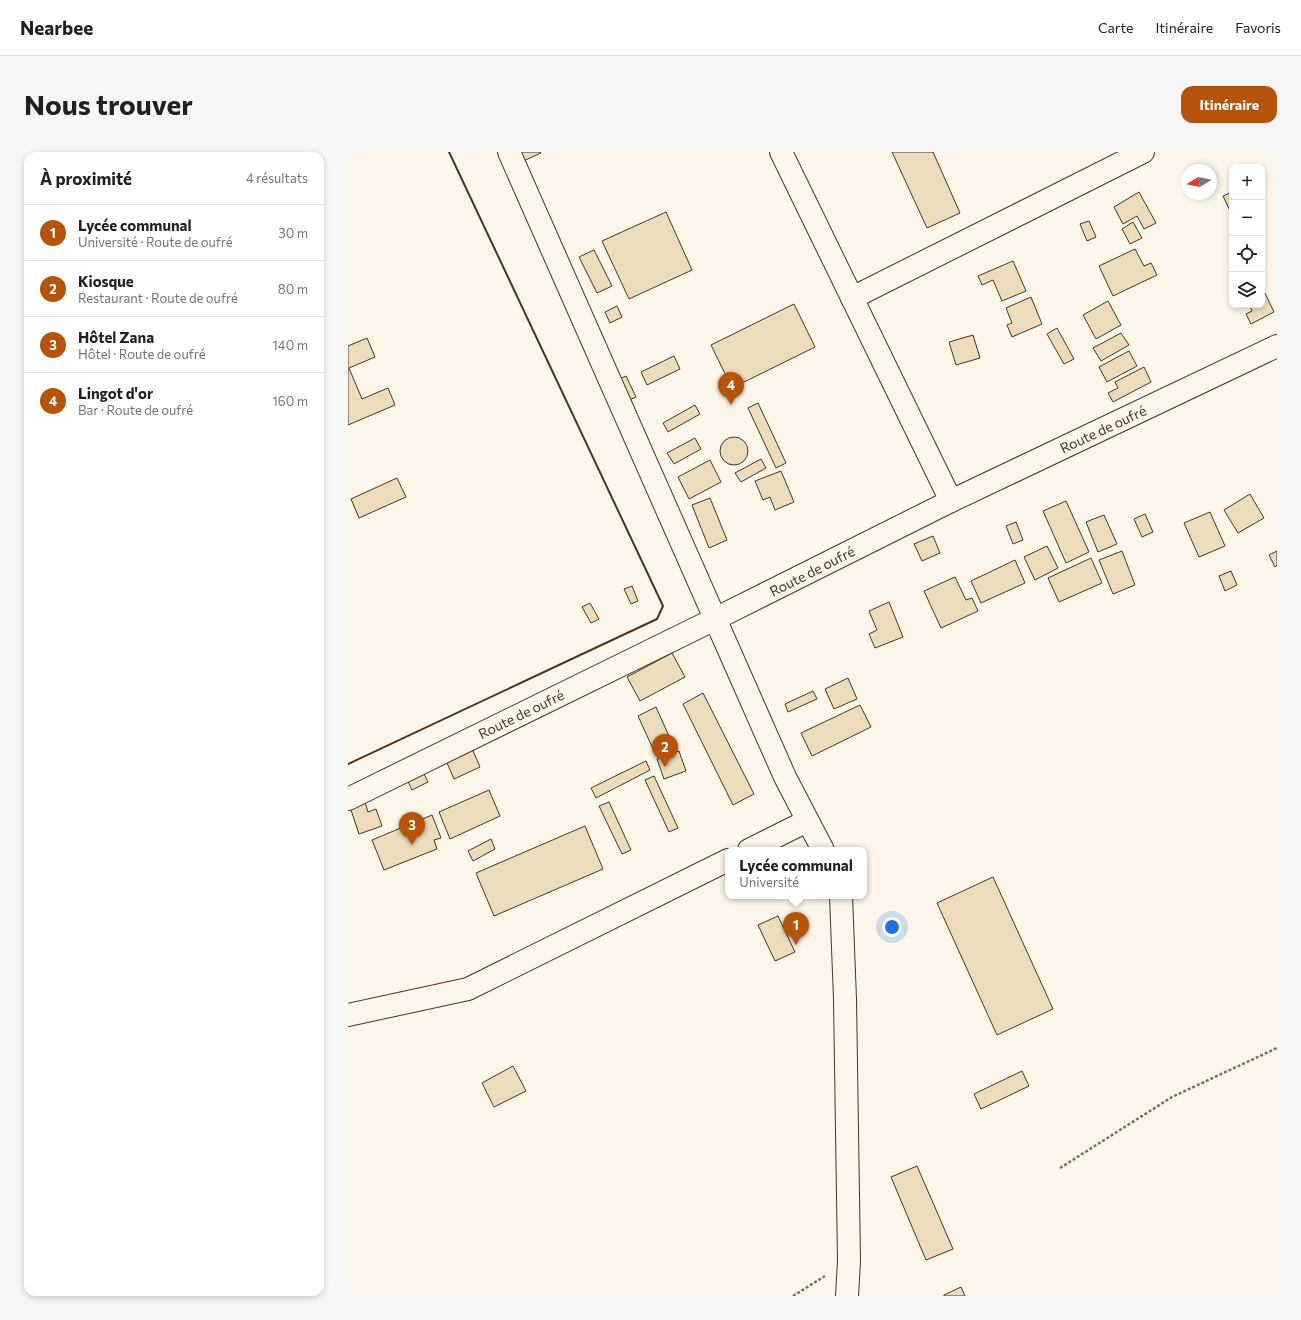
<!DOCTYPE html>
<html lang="fr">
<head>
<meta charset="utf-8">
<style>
  body { margin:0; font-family:Commissioner,sans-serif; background:#f6f6f6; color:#202124 }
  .controls { position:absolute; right:12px; top:12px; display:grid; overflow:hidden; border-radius:8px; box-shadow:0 2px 6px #0003 }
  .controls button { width:36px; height:36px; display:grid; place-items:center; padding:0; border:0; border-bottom:1px solid #e0e0e0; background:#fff; color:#202124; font:20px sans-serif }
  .compass { position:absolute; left:833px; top:12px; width:36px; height:36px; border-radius:50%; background:#fff; box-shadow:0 2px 6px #0003; rotate:260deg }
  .you { position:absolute; left:544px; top:775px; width:14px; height:14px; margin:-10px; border:3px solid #fff; border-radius:50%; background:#1a73e8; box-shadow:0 0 0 6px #1a73e833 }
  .badge { display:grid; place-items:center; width:26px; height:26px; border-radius:50%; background:#b45309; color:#fff; font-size:13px; font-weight:700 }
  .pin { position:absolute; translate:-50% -33px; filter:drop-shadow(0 1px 2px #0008) }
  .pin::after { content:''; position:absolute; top:21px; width:14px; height:12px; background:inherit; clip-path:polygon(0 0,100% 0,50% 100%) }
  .popup { position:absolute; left:377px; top:695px; width:142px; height:52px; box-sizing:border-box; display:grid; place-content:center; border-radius:8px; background:#fff; filter:drop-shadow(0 1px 3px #0005); font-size:13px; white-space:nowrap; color:#757577 }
  .popup b { font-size:15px; color:#202124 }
  .popup::after { content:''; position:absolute; left:50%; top:100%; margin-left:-8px; border:8px solid transparent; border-top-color:#fff }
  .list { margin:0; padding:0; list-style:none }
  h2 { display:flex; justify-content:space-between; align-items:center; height:52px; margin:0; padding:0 16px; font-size:17px }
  h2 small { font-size:13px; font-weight:400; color:#757577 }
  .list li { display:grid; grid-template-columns:26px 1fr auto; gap:12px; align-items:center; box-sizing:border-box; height:56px; padding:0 16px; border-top:1px solid #e0e0e0 }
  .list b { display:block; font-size:15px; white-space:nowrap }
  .list p { margin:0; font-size:13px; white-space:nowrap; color:#757577 }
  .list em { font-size:13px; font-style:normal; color:#757577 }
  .icon { flex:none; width:22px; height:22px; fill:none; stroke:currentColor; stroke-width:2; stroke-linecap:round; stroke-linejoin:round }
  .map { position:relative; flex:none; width:929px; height:1144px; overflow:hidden; border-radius:12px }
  header { display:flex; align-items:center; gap:24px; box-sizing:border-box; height:56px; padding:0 20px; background:#fff; border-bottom:1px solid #e0e0e0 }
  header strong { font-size:19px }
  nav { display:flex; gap:22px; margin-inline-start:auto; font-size:14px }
  .intro { display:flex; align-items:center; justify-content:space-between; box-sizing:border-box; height:96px; padding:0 24px }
  h1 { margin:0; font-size:28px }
  .button { padding:10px 18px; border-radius:12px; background:#b45309; color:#fff; font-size:14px; font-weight:700 }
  main { display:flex; gap:24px; padding:0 24px }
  aside { flex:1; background:#fff; border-radius:12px; box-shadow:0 2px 6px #0003 }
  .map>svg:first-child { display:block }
</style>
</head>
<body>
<header>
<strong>Nearbee</strong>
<nav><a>Carte</a><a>Itinéraire</a><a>Favoris</a></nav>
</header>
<div class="intro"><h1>Nous trouver</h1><a class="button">Itinéraire</a></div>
<main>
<aside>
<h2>À proximité<small>4 résultats</small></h2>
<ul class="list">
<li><span class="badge">1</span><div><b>Lycée communal</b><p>Université · Route de oufré</p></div><em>30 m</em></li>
<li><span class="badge">2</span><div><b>Kiosque</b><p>Restaurant · Route de oufré</p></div><em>80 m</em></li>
<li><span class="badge">3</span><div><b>Hôtel Zana</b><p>Hôtel · Route de oufré</p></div><em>140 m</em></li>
<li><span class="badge">4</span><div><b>Lingot d'or</b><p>Bar · Route de oufré</p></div><em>160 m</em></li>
</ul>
</aside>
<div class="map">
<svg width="929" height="1144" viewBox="0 0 929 1144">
  <rect width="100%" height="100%" fill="#fbf6e9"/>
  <!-- building -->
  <g fill="#ecdcbc" stroke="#4a3520">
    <path d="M169 0H192L193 1 173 10Z"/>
    <path d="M544 0H585L612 61 579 76Z"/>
    <path d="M791 40 808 71 796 77 789 64 775 72 766 55Z"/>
    <path d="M884 40V63L875 44Z"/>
    <path d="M318 60 344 118 281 147 254 89Z"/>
    <path d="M741 69 748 85 739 89 732 72Z"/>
    <path d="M785 70 794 86 782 92 774 77Z"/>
    <path d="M787 97 796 114 803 111 809 123 765 144 751 114Z"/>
    <path d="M246 98 264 134 249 141 231 105Z"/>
    <path d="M665 109 678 139 654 149 645 128 634 133 630 124Z"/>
    <path d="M914 135 926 160 903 172 898 162 904 159 901 153H914Z"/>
    <path d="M683 145 694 172 664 185 659 173 664 171 658 156Z"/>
    <path d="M760 149 773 173 748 187 735 163Z"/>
    <path d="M446 152 467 195 384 236 363 193Z"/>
    <path d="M269 154 274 165 262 171 257 160Z"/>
    <path d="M709 176 726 207 716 212 699 182Z"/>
    <path d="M773 181 781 193 753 209 745 196Z"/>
    <path d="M625 183 632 206 608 213 601 190Z"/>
    <path d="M19 186 27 205 1 216 14 247 40 236 47 253 0 273V194Z"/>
    <path d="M781 199 789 214 759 230 751 215Z"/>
    <path d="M326 204 332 217 299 233 293 220Z"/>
    <path d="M796 215 803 230 765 250 760 241 770 236 767 230Z"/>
    <path d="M278 224 288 245 281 248 271 227Z"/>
    <path d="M410 251 438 311 428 316 400 256Z"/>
    <path d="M347 253 352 262 320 280 315 271Z"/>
    <circle cx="386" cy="299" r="14"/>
    <path d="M347 286 353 297 326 312 319 301Z"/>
    <path d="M413 307 418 316 393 330 387 321Z"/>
    <path d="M362 308 373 330 341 347 330 325Z"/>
    <path d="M433 319 446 350 427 358 422 345 415 348 407 329Z"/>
    <path d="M49 326 58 345 11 366 3 347Z"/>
    <path d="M902 342 916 366 890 381 876 358Z"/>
    <path d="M362 346 379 388 361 396 344 353Z"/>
    <path d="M718 349 741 400 718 411 695 359Z"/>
    <path d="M862 360 877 394 851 405 836 371Z"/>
    <path d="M797 362 805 380 794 385 786 367Z"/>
    <path d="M756 363 769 392 750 400 738 370Z"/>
    <path d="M668 370 675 388 665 392 658 374Z"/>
    <path d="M585 384 592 401 574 409 566 392Z"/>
    <path d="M699 394 710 416 687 428 676 405Z"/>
    <path d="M774 399 787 433 765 442 751 408Z"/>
    <path d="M929 399V413L927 415 921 403Z"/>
    <path d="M743 406 754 431 711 450 700 426Z"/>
    <path d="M667 408 677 431 633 451 623 429Z"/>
    <path d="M883 419 889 433 877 439 871 424Z"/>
    <path d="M607 425 618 448 624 446 630 459 593 476 576 439Z"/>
    <path d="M284 434 290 449 283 452 276 437Z"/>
    <path d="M541 450 555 485 527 496 521 482 529 478 521 459Z"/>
    <path d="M242 451 251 467 243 471 234 455Z"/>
    <path d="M324 501 337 525 292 549 279 525Z"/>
    <path d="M500 526 509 547 486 557 477 537Z"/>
    <path d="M465 539 469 547 440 560 437 552Z"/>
    <path d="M355 541 406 642 385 653 335 552Z"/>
    <path d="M512 553 523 575 464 604 453 581Z"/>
    <path d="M308 555 324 591 306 599 290 564Z"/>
    <path d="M122 592 132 615 106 627 96 604Z"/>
    <path d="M331 599 338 619 316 627 309 607Z"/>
    <path d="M298 609 302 618 248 646 243 636Z"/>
    <path d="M74 618 80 630 64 638 58 626Z"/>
    <path d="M306 624 330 676 321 680 297 628Z"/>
    <path d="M141 638 152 664 102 687 91 660Z"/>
    <path d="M17 650 20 660 28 657 34 674 11 682 2 655Z"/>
    <path d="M261 650 283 698 274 702 251 654Z"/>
    <path d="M84 663 93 686 86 688 89 697 36 718 24 688Z"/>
    <path d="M237 674 255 717 146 764 128 721Z"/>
    <path d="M143 687 147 697 125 709 120 699Z"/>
    <path d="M645 725 705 857 649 883 589 751Z"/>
    <path d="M430 764 447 800 427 809 410 773Z"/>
    <path d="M165 914 178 939 146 955 134 931Z"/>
    <path d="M674 919 681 934 633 957 626 942Z"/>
    <path d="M569 1014 605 1097 578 1108 543 1025Z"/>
    <path d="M613 1135 617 1144H596V1143Z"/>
  </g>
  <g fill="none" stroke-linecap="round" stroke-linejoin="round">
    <defs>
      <g id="minor">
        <path d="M161 0 437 625 475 698"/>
        <path d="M433 0 603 349"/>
        <path d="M504 146 795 0"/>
        <path d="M0 647 367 467 603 349 929 194"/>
        <path d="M401 698 459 669"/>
        <path d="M493 744 497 847 501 1109 499 1144"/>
        <path d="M0 863 120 837 380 708"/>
      </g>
    </defs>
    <!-- minor casing -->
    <use href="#minor" stroke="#4a3520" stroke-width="24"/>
    <!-- path -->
    <g stroke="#7f6f5c" stroke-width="2.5" stroke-dasharray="3 2" stroke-linecap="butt">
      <path d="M712 1016 824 945 929 896"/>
      <path d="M445 1144 477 1124"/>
    </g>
    <!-- minor -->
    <use href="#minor" stroke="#fbf6e9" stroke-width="22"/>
    <!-- wall -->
    <path stroke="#4a3520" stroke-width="2" d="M0 612 309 467 315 454 101 0"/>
  </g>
  <g text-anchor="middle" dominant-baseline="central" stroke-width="3" stroke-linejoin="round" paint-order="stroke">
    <!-- street labels -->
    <g font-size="14" fill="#4a3520" stroke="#fbf6e9">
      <text transform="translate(755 277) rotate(-25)">Route de oufré</text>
      <text transform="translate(464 419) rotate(-27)">Route de oufré</text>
      <text transform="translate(173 562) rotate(-26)">Route de oufré</text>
    </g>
  </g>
</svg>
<div class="controls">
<button>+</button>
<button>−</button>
<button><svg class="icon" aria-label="locate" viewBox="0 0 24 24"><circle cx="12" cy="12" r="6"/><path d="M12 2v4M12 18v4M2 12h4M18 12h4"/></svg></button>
<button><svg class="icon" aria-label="layers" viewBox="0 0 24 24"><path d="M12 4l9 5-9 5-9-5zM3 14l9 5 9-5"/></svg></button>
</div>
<svg class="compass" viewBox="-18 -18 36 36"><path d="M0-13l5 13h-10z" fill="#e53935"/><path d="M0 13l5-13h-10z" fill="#757577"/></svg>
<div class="you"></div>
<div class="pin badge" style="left:448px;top:793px">1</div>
<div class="popup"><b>Lycée communal</b>Université</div>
<div class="pin badge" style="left:317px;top:615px">2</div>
<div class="pin badge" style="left:64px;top:693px">3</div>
<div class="pin badge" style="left:383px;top:253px">4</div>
</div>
</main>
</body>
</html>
